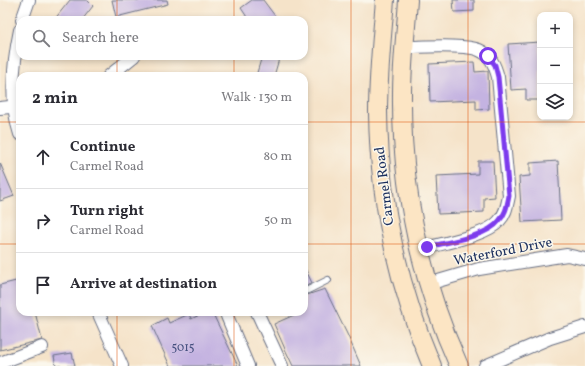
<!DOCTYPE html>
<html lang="en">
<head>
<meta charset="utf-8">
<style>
  body { margin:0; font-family:Vollkorn,serif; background:#f7f7f7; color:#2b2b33 }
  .controls { position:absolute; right:12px; top:12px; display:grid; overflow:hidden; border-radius:8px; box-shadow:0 2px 6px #0003 }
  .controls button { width:36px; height:36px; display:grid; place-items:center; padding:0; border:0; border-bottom:1px solid #e1e1e2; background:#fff; color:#2b2b33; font:20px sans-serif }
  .stop { position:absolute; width:12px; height:12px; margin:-9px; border:3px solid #7c3aed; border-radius:50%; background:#fff }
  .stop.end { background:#7c3aed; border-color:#fff; box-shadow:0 1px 4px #0008 }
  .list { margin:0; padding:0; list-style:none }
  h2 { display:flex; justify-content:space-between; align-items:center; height:52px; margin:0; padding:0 16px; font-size:17px }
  h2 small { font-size:13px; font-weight:400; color:#7c7c81 }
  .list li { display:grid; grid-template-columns:26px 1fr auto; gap:12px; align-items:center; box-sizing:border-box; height:64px; padding:0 16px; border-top:1px solid #e1e1e2 }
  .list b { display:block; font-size:15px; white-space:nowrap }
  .list p { margin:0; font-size:13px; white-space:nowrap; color:#7c7c81 }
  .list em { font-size:13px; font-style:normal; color:#7c7c81 }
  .icon { flex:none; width:22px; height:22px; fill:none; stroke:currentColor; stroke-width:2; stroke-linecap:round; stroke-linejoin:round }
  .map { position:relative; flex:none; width:585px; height:366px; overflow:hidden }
  .search { position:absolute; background:#fff; box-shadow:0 2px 6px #0003; left:16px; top:16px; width:292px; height:44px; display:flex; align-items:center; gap:10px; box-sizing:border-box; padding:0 14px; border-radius:12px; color:#7c7c81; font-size:15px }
  .panel { position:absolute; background:#fff; box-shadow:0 2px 6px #0003; left:16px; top:72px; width:292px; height:244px; border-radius:12px }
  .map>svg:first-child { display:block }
</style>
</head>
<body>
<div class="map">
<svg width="585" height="366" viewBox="0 0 585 366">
  <rect width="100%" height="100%" fill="#fbf7ec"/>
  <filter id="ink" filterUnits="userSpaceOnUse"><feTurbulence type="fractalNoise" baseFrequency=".025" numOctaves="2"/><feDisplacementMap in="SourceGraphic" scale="8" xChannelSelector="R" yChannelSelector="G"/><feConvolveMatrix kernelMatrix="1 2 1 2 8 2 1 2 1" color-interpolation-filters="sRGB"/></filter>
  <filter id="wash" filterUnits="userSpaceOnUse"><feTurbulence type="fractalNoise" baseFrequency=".012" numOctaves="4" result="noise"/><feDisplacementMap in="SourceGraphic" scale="16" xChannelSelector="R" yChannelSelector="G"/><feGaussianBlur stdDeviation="0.9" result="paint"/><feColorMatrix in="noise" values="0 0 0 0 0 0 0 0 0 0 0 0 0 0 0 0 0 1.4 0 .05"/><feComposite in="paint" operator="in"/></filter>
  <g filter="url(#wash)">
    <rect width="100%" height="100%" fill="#f5e3c9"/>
    <g id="blocks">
      <!-- building -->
      <g fill="#c4b3e1">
        <path d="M70 0H87L93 6 82 20H54Z"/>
        <path d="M112 0H167L168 4 116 17Z"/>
        <path d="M252 0H263L278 20H249L241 8Z"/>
        <path d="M453 0H474V11L454 12Z"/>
        <path d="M540 42V100H526V89L511 90 508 44Z"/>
        <path d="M262 56 279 59 274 76H256Z"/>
        <path d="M474 62 475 72 488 71 489 109 476 110V100L430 102 429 64Z"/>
        <path d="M478 161H493L495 197 484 198V212L438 214 436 176 478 174Z"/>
        <path d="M558 161 561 220 522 222 519 177 530 176V163Z"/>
        <path d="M0 163 14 196 0 201Z"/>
        <path d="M304 266 312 283 304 287Z"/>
        <path d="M20 280V312H35L42 340 0 350V285Z"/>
        <path d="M325 289 348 336 361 366H293L285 349 274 324 294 315 293 312H304V296Z"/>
        <path d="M206 312H212L238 366H170L152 326 167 318 169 323 189 314 191 319Z"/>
        <path d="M72 353 75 366H56L54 356Z"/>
      </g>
    </g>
  </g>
  <g filter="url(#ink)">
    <use href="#blocks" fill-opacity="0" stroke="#676e83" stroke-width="1"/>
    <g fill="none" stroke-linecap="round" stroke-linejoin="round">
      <defs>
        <path id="lane" d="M304 292 328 280"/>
        <g id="street">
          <path d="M22 20 29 0"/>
          <path d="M20 30C13 63 9 101 20 134"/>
          <path d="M404 47C422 47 465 44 479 50 491 55 495 66 498 77L509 196C507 205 506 214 499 221 487 236 438 244 418 250"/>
          <path d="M109 76 134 56"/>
          <path d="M0 108 20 106"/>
          <path d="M428 284 479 269 567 255 585 259"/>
          <path d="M98 312 122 366"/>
          <path d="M228 312 227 316 248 366"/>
          <path d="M257 312 282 366"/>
          <path d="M0 363 42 347"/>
          <path d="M485 366 550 338 585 327"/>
        </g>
        <g id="secondary">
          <path d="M385 0C382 37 378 75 378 112 379 199 398 286 432 366"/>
          <path d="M408 0C406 31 402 63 402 94 401 190 420 279 459 366"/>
        </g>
      </defs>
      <!-- lane casing -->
      <use href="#lane" stroke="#676e83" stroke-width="8"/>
      <!-- street casing -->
      <use href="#street" stroke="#676e83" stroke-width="14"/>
      <!-- secondary casing -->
      <use href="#secondary" stroke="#676e83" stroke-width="20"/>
      <!-- lane -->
      <use href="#lane" stroke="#fff" stroke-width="6"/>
      <!-- street -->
      <use href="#street" stroke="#fff" stroke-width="12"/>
      <!-- secondary -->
      <use href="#secondary" stroke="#fce5c4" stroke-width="18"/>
    </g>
  </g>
  <g fill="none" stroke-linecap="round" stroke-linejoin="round" filter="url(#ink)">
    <!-- route -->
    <path stroke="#7c3aed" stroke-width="5" d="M427 247C447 242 487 237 499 221 506 214 507 205 509 196L498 77 495 65 488 56"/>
  </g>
  <!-- grid -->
  <path fill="none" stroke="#de5710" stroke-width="1" stroke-opacity="0.55" d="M117 0V20M234 0V20M351 0V366M468 0V366M117 56V76M234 56V76M0 122H20M304 122H585M0 244H20M304 244H585M117 312V366M234 312V366"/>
  <g text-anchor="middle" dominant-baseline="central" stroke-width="3" stroke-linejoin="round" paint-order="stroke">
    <!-- number labels -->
    <g font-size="12" fill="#45507f">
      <text x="183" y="348">5015</text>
    </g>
    <!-- street labels -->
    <g font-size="14" fill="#1b2f5e" stroke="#fbf7ec">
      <text transform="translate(385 186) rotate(-97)">Carmel Road</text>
      <text transform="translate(503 252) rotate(-11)">Waterford Drive</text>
    </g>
  </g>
</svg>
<div class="controls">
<button>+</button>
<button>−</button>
<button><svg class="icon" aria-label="layers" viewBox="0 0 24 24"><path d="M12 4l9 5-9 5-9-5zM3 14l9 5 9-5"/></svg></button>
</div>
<div class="stop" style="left:488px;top:56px"></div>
<div class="stop end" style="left:427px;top:247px"></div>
<div class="search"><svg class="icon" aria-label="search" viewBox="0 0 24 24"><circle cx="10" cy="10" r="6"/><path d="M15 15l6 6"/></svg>Search here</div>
<section class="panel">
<h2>2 min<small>Walk · 130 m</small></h2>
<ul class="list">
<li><svg class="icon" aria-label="ahead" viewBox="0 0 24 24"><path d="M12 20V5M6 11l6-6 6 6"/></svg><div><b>Continue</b><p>Carmel Road</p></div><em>80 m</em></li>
<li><svg class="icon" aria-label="right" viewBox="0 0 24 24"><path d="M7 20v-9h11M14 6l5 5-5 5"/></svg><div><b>Turn right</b><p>Carmel Road</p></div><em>50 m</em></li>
<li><svg class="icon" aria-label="arrive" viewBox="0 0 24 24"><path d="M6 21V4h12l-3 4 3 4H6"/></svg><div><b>Arrive at destination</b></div></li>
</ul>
</section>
</div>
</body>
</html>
